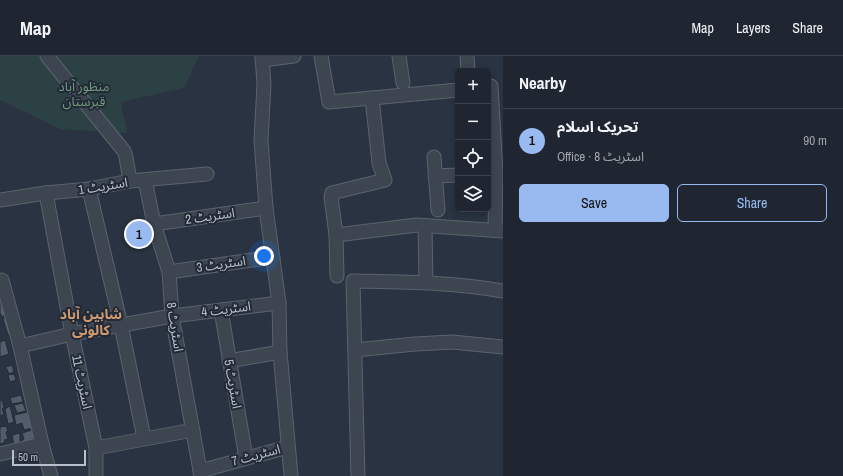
<!DOCTYPE html>
<html lang="en">
<head>
<meta charset="utf-8">
<style>
  body { margin:0; font-family:"Archivo Narrow","Noto Sans Arabic",sans-serif; background:#272e39; color:#f1f3f6 }
  .controls { position:absolute; right:12px; top:12px; display:grid; overflow:hidden; border-radius:6px; box-shadow:0 2px 6px #0003 }
  .controls button { width:36px; height:36px; display:grid; place-items:center; padding:0; border:0; border-bottom:1px solid #3c434d; background:#1f2631; color:#f1f3f6; font:20px sans-serif }
  .scale { position:absolute; left:12px; bottom:10px; width:74px; box-sizing:border-box; padding-left:4px; border:2px solid #bac0cb; border-top:0; font-size:11px; line-height:14px; white-space:nowrap; color:#bac0cb; -webkit-text-stroke:3px #212a36; paint-order:stroke }
  .you { position:absolute; left:264px; top:200px; width:14px; height:14px; margin:-10px; border:3px solid #fff; border-radius:50%; background:#1a73e8; box-shadow:0 0 0 6px #1a73e833 }
  .badge { display:grid; place-items:center; width:26px; height:26px; border-radius:50%; background:#98baf1; color:#111; font-size:13px; font-weight:700 }
  .pin { position:absolute; translate:-50% -50%; border:2px solid #fff; box-shadow:0 1px 4px #0006 }
  .list { margin:0; padding:0; list-style:none }
  h2 { display:flex; justify-content:space-between; align-items:center; height:52px; margin:0; padding:0 16px; font-size:17px }
  h2 small { font-size:13px; font-weight:400; color:#a1a5ab }
  .list li { display:grid; grid-template-columns:26px 1fr auto; gap:12px; align-items:center; box-sizing:border-box; height:64px; padding:0 16px; border-top:1px solid #3c434d }
  .list b { display:block; font-size:15px; white-space:nowrap }
  .list p { margin:0; font-size:13px; white-space:nowrap; color:#a1a5ab }
  .list em { font-size:13px; font-style:normal; color:#a1a5ab }
  .actions { display:flex; gap:8px; padding:12px 16px }
  .actions a { flex:1; padding:9px 0; border:1px solid #98baf1; border-radius:6px; text-align:center; font-size:14px; color:#98baf1 }
  .actions .main { background:#98baf1; color:#111 }
  .icon { flex:none; width:22px; height:22px; fill:none; stroke:currentColor; stroke-width:2; stroke-linecap:round; stroke-linejoin:round }
  .map { position:relative; flex:none; width:503px; height:420px; overflow:hidden }
  header { display:flex; align-items:center; gap:24px; box-sizing:border-box; height:56px; padding:0 20px; background:#1f2631; border-bottom:1px solid #3c434d }
  header strong { font-size:19px }
  nav { display:flex; gap:22px; margin-inline-start:auto; font-size:14px }
  main { display:flex }
  aside { flex:1; background:#1f2631 }
  .map>svg:first-child { display:block }
</style>
</head>
<body>
<header>
<strong>Map</strong>
<nav><a>Map</a><a>Layers</a><a>Share</a></nav>
</header>
<main>
<div class="map">
<svg width="503" height="420" viewBox="0 0 503 420">
  <rect width="100%" height="100%" fill="#293341"/>
  <!-- green -->
  <path fill="#2c4143" d="M0 0H199L184 32 121 46 127 77 60 73 0 44Z"/>
  <!-- building -->
  <g fill="#525c6b" stroke="#232c38">
    <path d="M0 236 6 258 2 261 0 257Z"/>
    <path d="M7 260 11 277 8 279 3 263Z"/>
    <path d="M5 284 9 298 0 301V286Z"/>
    <path d="M12 309 14 316 9 318 6 311Z"/>
    <path d="M14 318 16 324 10 326 8 319Z"/>
    <path d="M21 339 23 346 12 348 10 342Z"/>
    <path d="M0 344H2L4 351 2 353 4 358 0 360Z"/>
    <path d="M23 347 26 355 17 357 14 349Z"/>
    <path d="M10 350 14 366 8 368 5 353Z"/>
    <path d="M28 356 32 372 24 374 22 367 16 369 14 359Z"/>
    <path d="M6 370 8 375 6 376 8 383 4 384 5 386 1 388 0 387V371Z"/>
    <path d="M32 374 35 382 23 386 22 384 24 383 22 377Z"/>
    <path d="M20 377V387L14 389 12 379Z"/>
  </g>
  <g fill="none" stroke-linecap="round" stroke-linejoin="round">
    <defs>
      <g id="minor">
        <path d="M47 0 124 95 126 101 130 125"/>
        <path d="M262 0 264 28 261 84 266 152 279 247 280 296 291 420"/>
        <path d="M321 0 329 46 458 34"/>
        <path d="M399 0 403 27"/>
        <path d="M467 0 468 15"/>
        <path d="M262 4 294 0"/>
        <path d="M491 30 496 117 495 174"/>
        <path d="M434 101 438 154"/>
        <path d="M435 120 458 119"/>
        <path d="M145 124 154 168 169 216 172 260 201 420"/>
        <path d="M89 133 121 269 144 382"/>
        <path d="M46 137 72 278 96 392V420"/>
        <path d="M0 144 46 137 89 133 130 125 207 118"/>
        <path d="M154 168 266 152"/>
        <path d="M425 170 426 227"/>
        <path d="M336 179 417 169 503 175"/>
        <path d="M169 216 273 201"/>
        <path d="M337 220 336 179 331 141 332 137 385 124 379 107 372 42"/>
        <path d="M0 225 2 224 20 290 42 388 51 420"/>
        <path d="M221 254 246 402"/>
        <path d="M20 290 72 278 172 260 279 247"/>
        <path d="M355 294 415 288 452 286 503 291"/>
        <path d="M229 305 280 296"/>
        <path d="M96 392 193 374"/>
        <path d="M0 398 42 388"/>
        <path d="M200 415 288 391"/>
        <path d="M358 420 353 225C403 226 454 226 503 235"/>
      </g>
    </defs>
    <!-- minor casing -->
    <use href="#minor" stroke="#5b636e" stroke-width="15"/>
    <!-- minor -->
    <use href="#minor" stroke="#3d4551" stroke-width="13"/>
  </g>
  <g text-anchor="middle" dominant-baseline="central" stroke-width="4" stroke-linejoin="round" paint-order="stroke">
    <!-- park labels -->
    <g font-size="13" fill="#729a7c" stroke="#212a36">
      <text x="84" y="30">منظور آباد<tspan x="84" dy="15">قبرستان</tspan></text>
    </g>
    <!-- street labels -->
    <g font-size="13" fill="#bac0cb" stroke="#212a36">
      <text transform="translate(103 130) rotate(-9)">اسٹریٹ 1</text>
      <text transform="translate(210 160) rotate(-8)">اسٹریٹ 2</text>
      <text transform="translate(221 208) rotate(-8)">اسٹریٹ 3</text>
      <text transform="translate(226 253) rotate(-7)">اسٹریٹ 4</text>
      <text transform="translate(175 271) rotate(81)">اسٹریٹ 8</text>
      <text transform="translate(82 326) rotate(78)">اسٹریٹ 11</text>
      <text transform="translate(233 328) rotate(80)">اسٹریٹ 5</text>
      <text transform="translate(256 399) rotate(-15)">اسٹریٹ 7</text>
    </g>
    <!-- neighbourhood labels -->
    <g font-size="14" font-weight="bold" fill="#cf9a70" stroke="#212a36">
      <text x="91" y="258">شاہین آباد<tspan x="91" dy="16">کالونی</tspan></text>
    </g>
  </g>
</svg>
<div class="controls">
<button>+</button>
<button>−</button>
<button><svg class="icon" aria-label="locate" viewBox="0 0 24 24"><circle cx="12" cy="12" r="6"/><path d="M12 2v4M12 18v4M2 12h4M18 12h4"/></svg></button>
<button><svg class="icon" aria-label="layers" viewBox="0 0 24 24"><path d="M12 4l9 5-9 5-9-5zM3 14l9 5 9-5"/></svg></button>
</div>
<div class="scale">50 m</div>
<div class="you"></div>
<div class="pin badge" style="left:139px;top:178px">1</div>
</div>
<aside>
<h2>Nearby<small></small></h2>
<ul class="list">
<li><span class="badge">1</span><div><b>تحریک اسلام</b><p>Office · اسٹریٹ 8</p></div><em>90 m</em></li>
</ul>
<div class="actions"><a class="main">Save</a><a>Share</a></div>
</aside>
</main>
</body>
</html>
